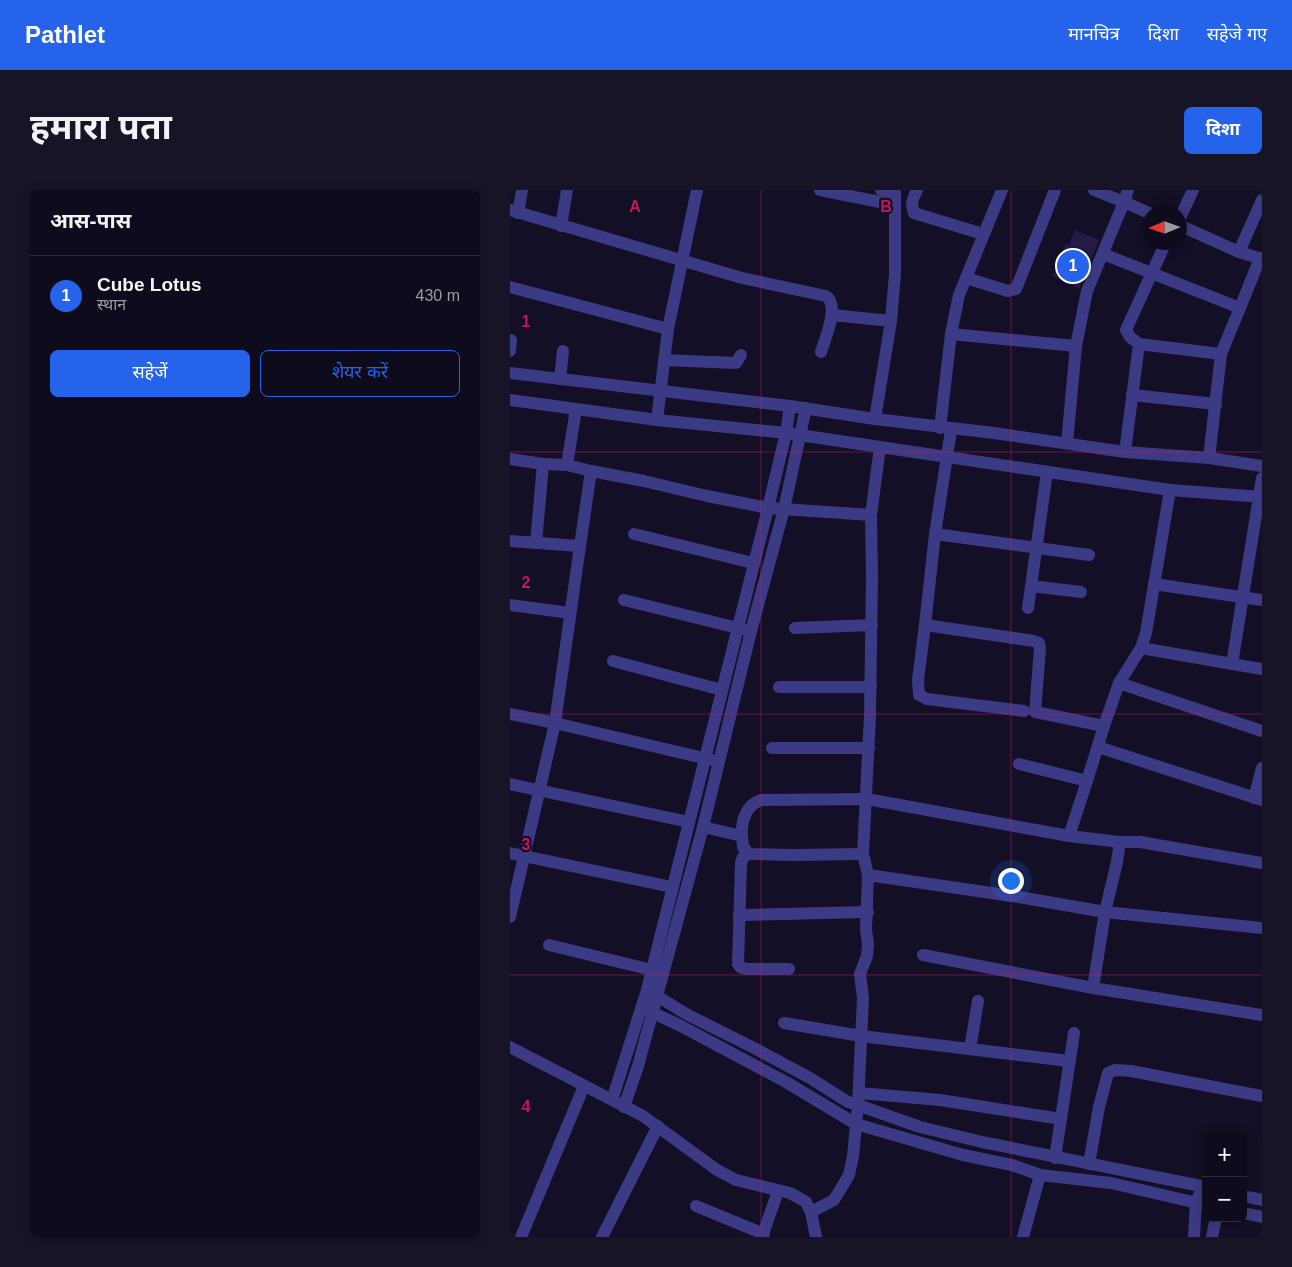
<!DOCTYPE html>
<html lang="hi">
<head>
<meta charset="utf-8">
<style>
  body { margin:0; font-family:Helvetica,"Noto Sans Devanagari",sans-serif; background:#171425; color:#f1f3f6 }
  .controls { position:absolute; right:15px; bottom:15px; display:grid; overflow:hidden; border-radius:8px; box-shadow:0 2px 12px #0003 }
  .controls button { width:45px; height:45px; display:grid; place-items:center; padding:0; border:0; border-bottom:1px solid #2e2b3b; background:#0e0b1c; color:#f1f3f6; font:25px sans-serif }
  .compass { position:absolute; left:632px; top:15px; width:45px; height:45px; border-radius:50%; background:#0e0b1c; box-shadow:0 2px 12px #0003; rotate:268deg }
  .you { position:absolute; left:500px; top:690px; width:18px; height:18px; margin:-12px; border:4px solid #fff; border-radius:50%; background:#1a73e8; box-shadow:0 0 0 8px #1a73e833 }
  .badge { display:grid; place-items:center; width:32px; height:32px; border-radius:50%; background:#2563eb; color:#fff; font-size:16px; font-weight:700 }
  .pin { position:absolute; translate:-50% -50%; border:2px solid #fff; box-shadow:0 1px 5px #0006 }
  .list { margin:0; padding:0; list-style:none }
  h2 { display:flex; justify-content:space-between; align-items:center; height:65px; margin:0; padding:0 20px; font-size:21px }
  h2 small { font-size:16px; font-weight:400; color:#9b9ba3 }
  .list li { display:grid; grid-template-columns:32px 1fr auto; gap:15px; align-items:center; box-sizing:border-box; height:80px; padding:0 20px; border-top:1px solid #2e2b3b }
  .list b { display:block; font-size:19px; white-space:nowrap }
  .list p { margin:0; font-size:16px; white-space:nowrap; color:#9b9ba3 }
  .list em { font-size:16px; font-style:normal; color:#9b9ba3 }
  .actions { display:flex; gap:10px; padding:15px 20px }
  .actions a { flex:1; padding:11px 0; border:1px solid #2563eb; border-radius:8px; text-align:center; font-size:18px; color:#2563eb }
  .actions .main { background:#2563eb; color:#fff }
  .map { position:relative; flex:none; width:752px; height:1047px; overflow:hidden; border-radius:8px }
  header { display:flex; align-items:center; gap:30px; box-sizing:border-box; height:70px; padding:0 25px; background:#2563eb; color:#fff }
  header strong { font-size:24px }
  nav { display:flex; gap:28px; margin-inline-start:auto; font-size:18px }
  .intro { display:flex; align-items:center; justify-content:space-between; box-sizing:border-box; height:120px; padding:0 30px }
  h1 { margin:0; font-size:35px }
  .button { padding:12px 22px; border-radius:8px; background:#2563eb; color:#fff; font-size:18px; font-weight:700 }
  main { display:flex; gap:30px; padding:0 30px }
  aside { flex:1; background:#0e0b1c; border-radius:8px; box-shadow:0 2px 12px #0003 }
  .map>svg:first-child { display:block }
</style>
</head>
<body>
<header>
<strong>Pathlet</strong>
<nav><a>मानचित्र</a><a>दिशा</a><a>सहेजे गए</a></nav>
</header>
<div class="intro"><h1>हमारा पता</h1><a class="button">दिशा</a></div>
<main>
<aside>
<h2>आस-पास<small></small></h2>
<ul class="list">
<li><span class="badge">1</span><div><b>Cube Lotus</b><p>स्थान</p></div><em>430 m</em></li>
</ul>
<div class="actions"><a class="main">सहेजें</a><a>शेयर करें</a></div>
</aside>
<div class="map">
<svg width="752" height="1047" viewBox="0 0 752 1047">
  <rect width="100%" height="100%" fill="#130f26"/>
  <!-- building -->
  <path fill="#241b47" d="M565 40 589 50 569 99 542 86 556 53 559 55Z"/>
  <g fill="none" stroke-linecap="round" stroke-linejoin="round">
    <!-- minor -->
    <g stroke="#3d3a85" stroke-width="12">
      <path d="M310 0 385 15"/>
      <path d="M371 0 385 3"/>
      <path d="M407 0C403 8 400 14 404 23L473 44"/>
      <path d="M618 0 614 12 639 23"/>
      <path d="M0 20 232 88 316 106C330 115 315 149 311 162"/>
      <path d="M8 23 12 0"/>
      <path d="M669 30 683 0"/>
      <path d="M669 35 729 62 752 69"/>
      <path d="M51 36 57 0"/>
      <path d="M729 62 752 10"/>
      <path d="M593 64 730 118 750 68"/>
      <path d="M456 88 498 101 506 99 545 0"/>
      <path d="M0 97 158 139"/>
      <path d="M322 125 381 131 365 229"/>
      <path d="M381 131 385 84V0"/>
      <path d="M441 144 566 156"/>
      <path d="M629 154 711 164"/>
      <path d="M0 161 1 150"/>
      <path d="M154 170 226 173 231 165"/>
      <path d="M0 183 280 216 365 229 484 243 615 262 699 268 752 276"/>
      <path d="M50 189 53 161"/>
      <path d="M622 205 706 214"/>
      <path d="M0 210 147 230 276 243 370 257"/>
      <path d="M147 230 158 139 187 0"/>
      <path d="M430 238 441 144 449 105 492 0"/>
      <path d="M441 240 425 344 415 435 524 451 529 453 530 458 525 522 594 536 577 591 509 574"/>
      <path d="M557 253 566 156 577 101 614 12 584 0"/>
      <path d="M615 262 629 154 620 147 616 140 656 52"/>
      <path d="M699 268 711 164 730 118"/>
      <path d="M0 269 33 274 57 275 66 219"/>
      <path d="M81 281 134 291 197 306 258 318 361 325"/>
      <path d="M752 307 660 300 636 443 631 458 752 479"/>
      <path d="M124 344 243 373"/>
      <path d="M425 344 579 365"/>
      <path d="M0 351 70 356 81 281 57 275"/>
      <path d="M26 353 33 274"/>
      <path d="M644 394 752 410"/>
      <path d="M521 396 571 402"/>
      <path d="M114 410 236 440"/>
      <path d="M0 415 60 423"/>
      <path d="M518 418 537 282"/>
      <path d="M415 435 408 490 409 505 417 509 514 521"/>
      <path d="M285 438 362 435"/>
      <path d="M103 471 212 500"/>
      <path d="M722 474 752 288"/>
      <path d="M609 493 631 458"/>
      <path d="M269 497H361"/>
      <path d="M0 524 45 533 202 570"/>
      <path d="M594 536 609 493 752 541"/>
      <path d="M588 557 752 610"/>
      <path d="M262 558H359"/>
      <path d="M0 594 179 632"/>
      <path d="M744 608 752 578"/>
      <path d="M193 637 232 646C231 631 236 615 251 610L357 609 559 646 610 652H630L752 673"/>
      <path d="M232 646 233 657 239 664 283 665 353 664"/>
      <path d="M559 646 577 591"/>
      <path d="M610 652 607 672 595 722 583 798 752 825"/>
      <path d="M0 663 162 697"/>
      <path d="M239 664 233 667 231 673 228 774 230 777 236 779H279"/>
      <path d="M358 685 509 707 595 722 752 738"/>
      <path d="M229 725 358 722"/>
      <path d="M0 727 45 533 70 356"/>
      <path d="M39 755 142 780"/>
      <path d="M413 765 583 798"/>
      <path d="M139 801 178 825 244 858 300 888 338 912 348 915 410 937 472 952 696 997"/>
      <path d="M135 819 169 835 276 892 346 934 453 965 502 975 530 985 601 993 696 1015"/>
      <path d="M274 833 351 846 559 871"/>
      <path d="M0 857 133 926 207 980 226 990 280 1003 296 1012 301 1022 306 1047"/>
      <path d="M460 859 468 811"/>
      <path d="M349 903 430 910 551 929"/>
      <path d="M102 910 137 800 258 318 276 243 280 216"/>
      <path d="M114 917 128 876 193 637 241 441 274 319 296 218"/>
      <path d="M545 968 564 843"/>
      <path d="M579 974 589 917 598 883 605 880 621 881 752 906"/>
      <path d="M733 1006 752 1010"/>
      <path d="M186 1016 254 1044"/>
      <path d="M301 1022 324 1010 339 985 343 966 348 915 353 808 350 784 357 766 358 754 356 740 358 685 353 664 360 526 362 387 361 325 370 257 660 300"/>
      <path d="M733 1023 752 1027"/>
      <path d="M11 1047 74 896"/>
      <path d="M92 1047 148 936"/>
      <path d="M252 1047 268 1001"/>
      <path d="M513 1047 530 985"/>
      <path d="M684 1047 686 1012 689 1005"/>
      <path d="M702 1047 706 1028"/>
    </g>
  </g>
  <!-- grid -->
  <path fill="none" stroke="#c2185b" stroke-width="1" stroke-opacity="0.55" d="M251 0V1047M501 0V1047M0 262H752M0 524H752M0 785H752"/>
  <g font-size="16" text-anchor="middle" font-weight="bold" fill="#c2185b" stroke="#130f26" stroke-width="4.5" stroke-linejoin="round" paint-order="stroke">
    <text x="125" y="22">A</text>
    <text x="376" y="22">B</text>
    <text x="16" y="137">1</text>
    <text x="16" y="398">2</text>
    <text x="16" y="660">3</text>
    <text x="16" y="922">4</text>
  </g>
</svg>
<div class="controls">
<button>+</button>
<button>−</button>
</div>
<svg class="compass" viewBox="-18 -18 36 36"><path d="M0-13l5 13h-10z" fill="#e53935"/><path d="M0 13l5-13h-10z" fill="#9b9ba3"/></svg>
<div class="you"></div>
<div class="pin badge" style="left:563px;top:76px">1</div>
</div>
</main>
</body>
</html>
